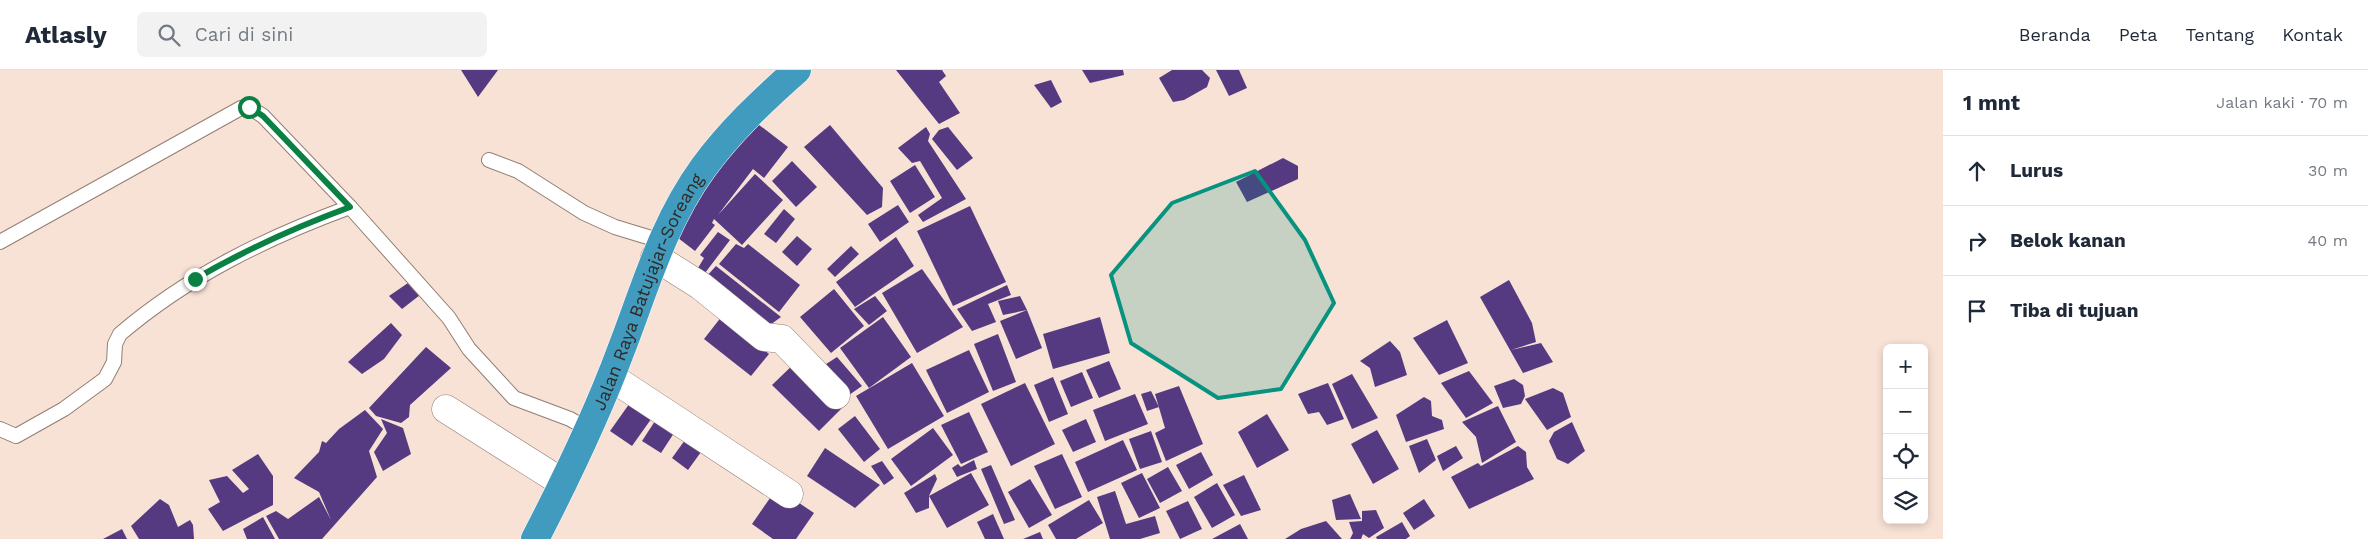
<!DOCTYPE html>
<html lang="id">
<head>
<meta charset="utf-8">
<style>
  body { margin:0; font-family:"Work Sans",sans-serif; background:#f2f2f3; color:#1f2937 }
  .controls { position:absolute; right:15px; bottom:15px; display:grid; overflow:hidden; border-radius:8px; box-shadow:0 2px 8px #0003 }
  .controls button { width:45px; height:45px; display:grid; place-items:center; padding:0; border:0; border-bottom:1px solid #e0e1e3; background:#fff; color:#1f2937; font:25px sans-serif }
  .stop { position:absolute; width:15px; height:15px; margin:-11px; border:4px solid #0b8043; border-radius:50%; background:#fff }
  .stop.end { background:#0b8043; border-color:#fff; box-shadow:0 1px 5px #0008 }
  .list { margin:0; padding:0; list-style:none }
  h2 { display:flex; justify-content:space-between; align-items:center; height:65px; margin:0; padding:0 20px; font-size:21px }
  h2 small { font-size:16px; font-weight:400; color:#747a83 }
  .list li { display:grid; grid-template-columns:32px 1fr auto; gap:15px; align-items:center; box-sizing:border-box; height:70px; padding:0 20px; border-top:1px solid #e0e1e3 }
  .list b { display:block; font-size:19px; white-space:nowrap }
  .list em { font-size:16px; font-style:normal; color:#747a83 }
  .icon { flex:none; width:28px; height:28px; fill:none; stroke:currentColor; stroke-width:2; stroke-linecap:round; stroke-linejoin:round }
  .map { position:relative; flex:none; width:1943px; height:469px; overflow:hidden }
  header { display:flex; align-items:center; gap:30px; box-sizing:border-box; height:70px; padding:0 25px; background:#fff; border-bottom:1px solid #e0e1e3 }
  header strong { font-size:24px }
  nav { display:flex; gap:28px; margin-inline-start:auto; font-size:18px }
  .search { width:350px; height:45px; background:#f2f2f3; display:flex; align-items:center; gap:12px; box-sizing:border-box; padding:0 18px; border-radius:8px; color:#747a83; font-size:19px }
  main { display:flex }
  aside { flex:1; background:#fff }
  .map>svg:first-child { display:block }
</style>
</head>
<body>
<header>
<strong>Atlasly</strong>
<div class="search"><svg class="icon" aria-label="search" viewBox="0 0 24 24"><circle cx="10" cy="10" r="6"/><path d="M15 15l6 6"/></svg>Cari di sini</div>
<nav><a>Beranda</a><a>Peta</a><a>Tentang</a><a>Kontak</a></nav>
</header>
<main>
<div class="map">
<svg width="1943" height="469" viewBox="0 0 1943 469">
  <rect width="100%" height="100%" fill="#f8e2d5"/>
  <!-- building -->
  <g fill="#553a81">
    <path d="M461 0H498L478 27Z"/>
    <path d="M896 0H942L946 6 939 12 960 43 939 54Z"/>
    <path d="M1082 0H1123L1124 5 1090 13Z"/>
    <path d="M1172 0H1202L1210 8 1207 17 1184 30 1173 32 1159 8Z"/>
    <path d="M1216 0H1239L1247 18 1229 26Z"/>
    <path d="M1051 10 1062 32 1051 38 1034 15Z"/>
    <path d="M754 51 788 77 764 108 753 99 718 145 755 104 783 130 742 175 714 149 712 153 715 155 695 181 669 161Z"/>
    <path d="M830 55 883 118 882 137 867 145 804 77Z"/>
    <path d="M926 57 930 64 928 71 966 129 923 152 918 145 942 128 920 91 912 93 898 78Z"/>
    <path d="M948 57 973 88 957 100 932 69 939 60Z"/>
    <path d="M1283 88 1298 96V109L1247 132 1236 112Z"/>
    <path d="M792 91 817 117 796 137 772 111Z"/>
    <path d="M915 95 935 127 910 143 890 111Z"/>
    <path d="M898 135 909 152 880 172 868 154Z"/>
    <path d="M970 136 1006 212 953 236 917 161Z"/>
    <path d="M784 139 795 149 776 173 764 164Z"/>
    <path d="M718 162 730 170 705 203 698 198 704 188 700 185Z"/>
    <path d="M797 166 812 179 797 196 782 182Z"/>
    <path d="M896 167 914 196 855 237 836 212Z"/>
    <path d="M736 174 744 178 748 174 800 215 779 242 719 194Z"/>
    <path d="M851 176 859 184 835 207 827 199Z"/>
    <path d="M716 196 781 247 770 255 706 207Z"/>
    <path d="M922 199 963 257 917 283 882 223Z"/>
    <path d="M1509 210 1532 253 1536 272 1511 280 1541 273 1553 292 1523 303 1480 227Z"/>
    <path d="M408 213 420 225 402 239 389 226Z"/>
    <path d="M1007 215 1011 225 988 234 996 252 972 261 957 239Z"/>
    <path d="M834 219 864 256 831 283 800 247Z"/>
    <path d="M875 226 887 241 869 255 854 239Z"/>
    <path d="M1020 226 1027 240 1003 245 998 231Z"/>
    <path d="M1027 240 1042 278 1016 289 1000 251Z"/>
    <path d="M722 246 769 284 751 306 704 269Z"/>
    <path d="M883 247 911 287 869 318 840 278Z"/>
    <path d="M1100 247 1110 283 1053 299 1043 264Z"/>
    <path d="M1447 250 1468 293 1439 305 1413 268Z"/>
    <path d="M391 253 402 265 384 289 362 304 348 292Z"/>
    <path d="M998 264 1016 312 993 321 974 274Z"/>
    <path d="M1390 271 1400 282 1407 305 1375 317 1370 298 1360 291Z"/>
    <path d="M426 277 451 298 410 335 409 347 401 353 376 346 369 338Z"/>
    <path d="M969 280 989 322 947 343 926 300Z"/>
    <path d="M837 287 862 316 849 325 820 298Z"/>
    <path d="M798 290 844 336 819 361 772 315Z"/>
    <path d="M1109 291 1121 319 1099 328 1086 300Z"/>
    <path d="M912 293 944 346 888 379 856 326Z"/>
    <path d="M1469 301 1493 333 1466 348 1441 313Z"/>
    <path d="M1082 302 1093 328 1071 337 1060 311Z"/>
    <path d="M1352 304 1378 348 1352 359 1332 314Z"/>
    <path d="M1053 307 1068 344 1049 352 1034 315Z"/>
    <path d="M1514 309 1523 315 1525 326 1521 334 1503 338 1494 316Z"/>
    <path d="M1025 313 1055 374 1011 396 981 334Z"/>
    <path d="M1328 313 1344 349 1327 355 1319 342 1308 344 1298 324Z"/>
    <path d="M1179 316 1203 374 1166 391 1155 363 1165 358 1155 324Z"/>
    <path d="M1553 318 1563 323 1571 347 1547 360 1525 329Z"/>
    <path d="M1151 321 1159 337 1147 341 1141 324Z"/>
    <path d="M1135 324 1148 354 1105 371 1093 340Z"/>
    <path d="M1424 327 1431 331 1432 346 1442 350 1444 359 1406 372 1396 345Z"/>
    <path d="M632 330 654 345 632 376 610 361Z"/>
    <path d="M1498 336 1516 372 1482 393 1476 367 1462 352Z"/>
    <path d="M365 340 383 359 369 381 377 407 322 469H279L266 446 276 441 288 449 319 427 331 450 319 422 294 408 319 382 322 371 326 373 339 359Z"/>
    <path d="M969 342 988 382 961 394 941 355Z"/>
    <path d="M1267 344 1289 380 1257 398 1238 362Z"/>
    <path d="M855 346 880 379 864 392 838 359Z"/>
    <path d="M657 348 676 360 661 383 642 371Z"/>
    <path d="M381 349 403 358 411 384 383 401 374 382 387 363Z"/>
    <path d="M1086 349 1096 372 1073 382 1062 360Z"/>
    <path d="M1572 352 1585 381 1568 394 1557 389 1549 371 1554 362Z"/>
    <path d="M933 358 953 385 911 416 891 389Z"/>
    <path d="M1377 360 1399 399 1373 414 1351 374Z"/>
    <path d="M1151 361 1162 392 1140 399 1129 369Z"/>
    <path d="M1427 369 1436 390 1419 403 1409 376Z"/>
    <path d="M685 370 701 382 688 400 672 388Z"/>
    <path d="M1123 370 1137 400 1088 422 1075 392Z"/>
    <path d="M1456 376 1463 388 1443 401 1437 386Z"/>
    <path d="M1518 376 1526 382 1527 397 1534 409 1469 439 1451 407 1478 393 1481 396Z"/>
    <path d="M825 378 880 415 855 438 807 406Z"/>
    <path d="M1201 382 1213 405 1189 419 1176 395Z"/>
    <path d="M258 384 273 406V435L223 461 208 439 220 432 209 410 227 406 243 423 249 419 232 400Z"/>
    <path d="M1062 384 1082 427 1055 439 1034 396Z"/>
    <path d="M974 390 977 399 957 407 952 398 958 394 961 397Z"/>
    <path d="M882 391 894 408 884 415 871 396Z"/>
    <path d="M991 395 1015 450 1004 454 981 399Z"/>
    <path d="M1168 397 1182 421 1160 433 1147 409Z"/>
    <path d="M971 403 989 435 947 458 929 426Z"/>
    <path d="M1142 403 1160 438 1139 448 1121 413Z"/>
    <path d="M935 404 937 409 929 426V438L916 443 904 423Z"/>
    <path d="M1244 405 1261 440 1241 446 1223 415Z"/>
    <path d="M1030 409 1052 445 1029 458 1008 422Z"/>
    <path d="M1217 413 1235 445 1212 458 1194 427Z"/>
    <path d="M777 418 814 443 796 469H773L752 454Z"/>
    <path d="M1115 421 1126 454 1155 446 1160 463 1140 469H1110L1097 427Z"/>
    <path d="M1350 424 1361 449 1336 450 1332 430Z"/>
    <path d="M160 429 169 435 178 457 190 450 193 455 194 469H139L131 456Z"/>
    <path d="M1424 429 1435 446 1414 460 1403 443Z"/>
    <path d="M1089 430 1103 453 1076 469H1056L1048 455Z"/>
    <path d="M1188 431 1202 459 1180 469 1166 441Z"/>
    <path d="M1376 440 1384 458 1369 468 1363 464 1361 469H1350L1353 463 1349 452 1362 451V441Z"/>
    <path d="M993 444 1004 469H985L977 452Z"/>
    <path d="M263 447 275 469H247L243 459Z"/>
    <path d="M1326 451 1342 469H1285L1301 459Z"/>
    <path d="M1402 452 1410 466 1406 469H1377L1376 467Z"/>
    <path d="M1240 454 1248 469H1212Z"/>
    <path d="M122 459 127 469H103Z"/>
    <path d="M1040 462 1043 469H1023Z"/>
  </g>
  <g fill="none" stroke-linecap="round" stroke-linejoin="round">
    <defs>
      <g id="lane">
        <path d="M489 90 518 101 584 143 615 157 661 171"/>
        <path d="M0 172 241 38 249 37 263 46 350 137 449 248 469 279 514 328 570 349 589 360"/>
        <path d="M0 359 16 366 64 339 105 309 114 292 115 274 120 264C188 206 266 168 350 137"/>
      </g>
      <g id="street">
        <path d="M655 187 701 216 764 267 782 269 836 325"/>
        <path d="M611 307 789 424"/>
        <path d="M446 339 563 413"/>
      </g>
      <g id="highway">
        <path id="s1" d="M535 469C567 407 597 345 621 280 645 218 663 153 703 98 730 61 763 30 797 0"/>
      </g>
    </defs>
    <!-- lane casing -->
    <use href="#lane" stroke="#927e73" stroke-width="16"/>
    <!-- street casing -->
    <use href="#street" stroke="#927e73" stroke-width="29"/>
    <!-- highway casing -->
    <use href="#highway" stroke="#fff" stroke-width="29"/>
    <!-- lane -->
    <use href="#lane" stroke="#fff" stroke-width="14"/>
    <!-- street -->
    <use href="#street" stroke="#fff" stroke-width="28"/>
    <!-- highway -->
    <use href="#highway" stroke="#419bbf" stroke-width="28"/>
  </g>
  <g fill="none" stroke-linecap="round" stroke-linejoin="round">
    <!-- route -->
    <path stroke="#0b8043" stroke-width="6" d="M195 209C245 180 296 157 350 137L263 46 249 37"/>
  </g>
  <!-- marked area -->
  <path fill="#07937f" fill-opacity="0.2" stroke="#07937f" stroke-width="4" stroke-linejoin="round" d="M1255 101 1305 170 1334 233 1281 319 1218 328 1131 273 1111 205 1172 133Z"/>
  <g text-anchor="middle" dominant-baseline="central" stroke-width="5" stroke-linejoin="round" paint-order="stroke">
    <!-- street labels -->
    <g font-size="18" fill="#322a25" stroke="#f8e2d5">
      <text stroke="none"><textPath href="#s1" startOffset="272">Jalan Raya Batujajar-Soreang</textPath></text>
    </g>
  </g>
</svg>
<div class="controls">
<button>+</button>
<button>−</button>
<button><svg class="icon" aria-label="locate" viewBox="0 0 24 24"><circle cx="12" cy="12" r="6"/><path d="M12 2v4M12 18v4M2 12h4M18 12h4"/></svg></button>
<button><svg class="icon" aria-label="layers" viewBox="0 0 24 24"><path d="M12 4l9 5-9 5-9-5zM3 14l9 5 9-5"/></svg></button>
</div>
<div class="stop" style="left:249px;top:37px"></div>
<div class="stop end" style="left:195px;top:209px"></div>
</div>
<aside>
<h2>1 mnt<small>Jalan kaki · 70 m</small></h2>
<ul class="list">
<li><svg class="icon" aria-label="ahead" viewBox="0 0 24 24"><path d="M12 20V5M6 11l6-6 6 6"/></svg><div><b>Lurus</b></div><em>30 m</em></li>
<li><svg class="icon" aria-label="right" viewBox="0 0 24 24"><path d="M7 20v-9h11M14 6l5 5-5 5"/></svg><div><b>Belok kanan</b></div><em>40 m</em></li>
<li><svg class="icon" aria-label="arrive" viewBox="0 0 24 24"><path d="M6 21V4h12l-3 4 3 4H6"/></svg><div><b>Tiba di tujuan</b></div></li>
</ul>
</aside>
</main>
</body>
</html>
